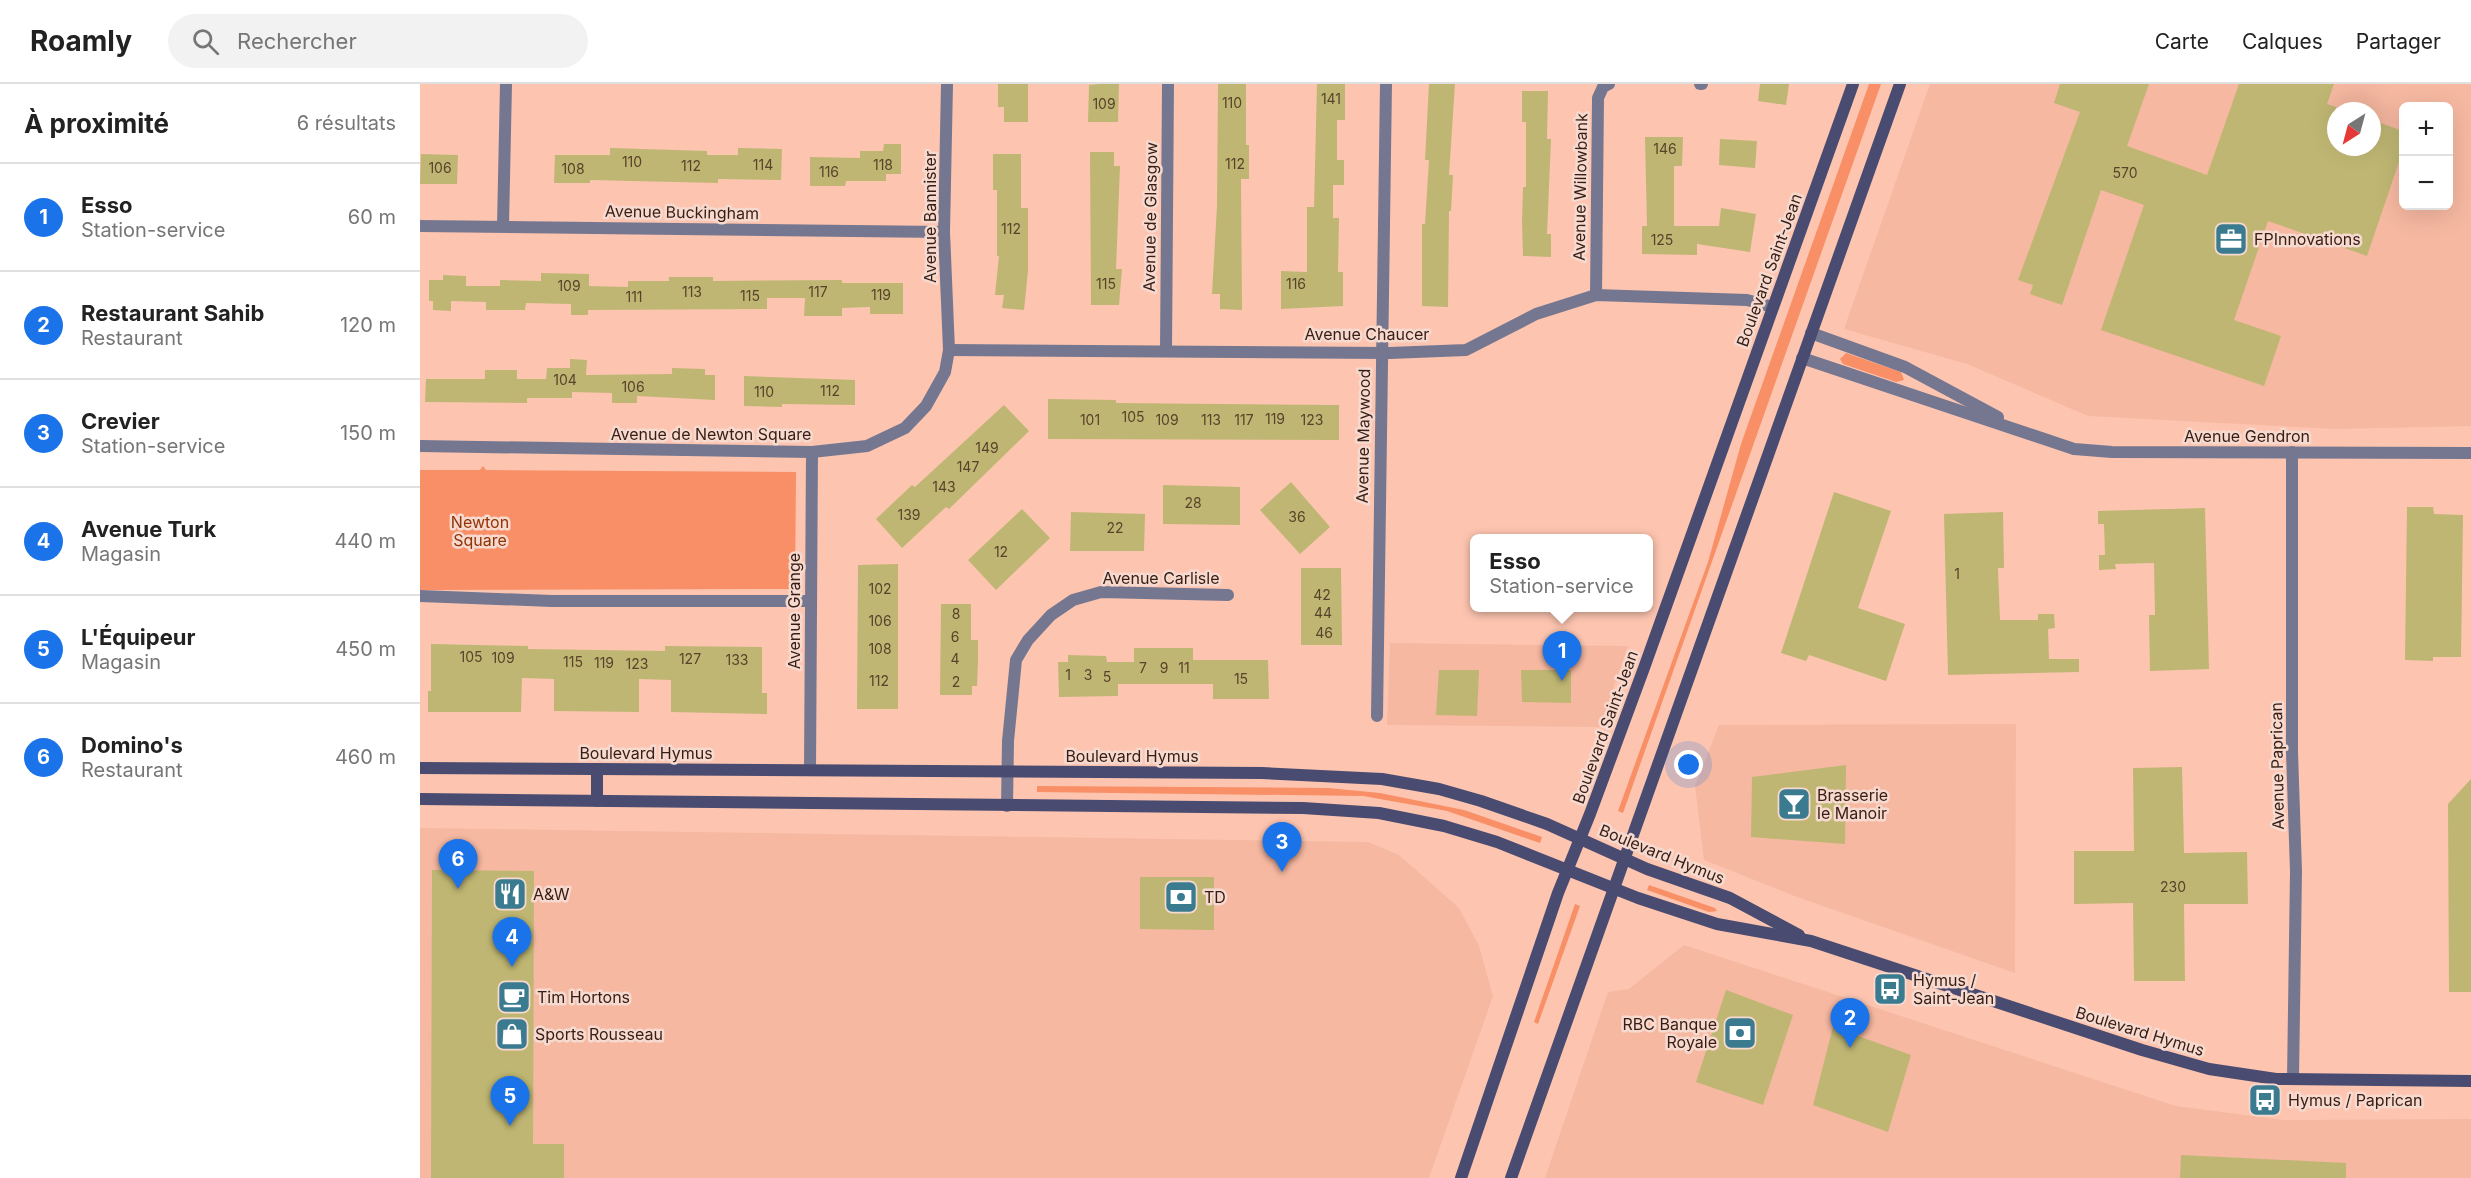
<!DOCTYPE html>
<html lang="fr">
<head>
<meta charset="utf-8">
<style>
  body { margin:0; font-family:Inter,sans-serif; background:#f2f2f2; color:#222 }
  .controls { position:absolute; right:18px; top:18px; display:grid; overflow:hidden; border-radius:9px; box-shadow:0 6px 24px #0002 }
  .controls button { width:54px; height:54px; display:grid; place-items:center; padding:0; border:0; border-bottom:2px solid #e0e0e0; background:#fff; color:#222; font:30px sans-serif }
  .compass { position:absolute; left:1907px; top:18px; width:54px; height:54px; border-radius:50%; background:#fff; box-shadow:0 6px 24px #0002; rotate:216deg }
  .you { position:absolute; left:1269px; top:681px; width:21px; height:21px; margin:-15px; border:4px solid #fff; border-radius:50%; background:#1a73e8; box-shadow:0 0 0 9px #1a73e833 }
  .badge { display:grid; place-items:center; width:39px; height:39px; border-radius:50%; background:#1a73e8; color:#fff; font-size:20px; font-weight:700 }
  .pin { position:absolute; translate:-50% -50px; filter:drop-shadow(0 2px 3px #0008) }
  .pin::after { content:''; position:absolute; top:32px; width:21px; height:18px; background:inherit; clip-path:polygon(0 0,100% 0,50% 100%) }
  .popup { position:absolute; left:1050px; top:450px; width:183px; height:78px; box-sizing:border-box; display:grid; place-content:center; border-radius:9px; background:#fff; filter:drop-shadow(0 2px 4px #0005); font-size:20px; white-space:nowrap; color:#767676 }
  .popup b { font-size:22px; color:#222 }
  .popup::after { content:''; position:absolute; left:50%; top:100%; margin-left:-12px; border:12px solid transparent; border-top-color:#fff }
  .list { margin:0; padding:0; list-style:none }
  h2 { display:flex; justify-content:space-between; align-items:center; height:78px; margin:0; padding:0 24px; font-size:26px }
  h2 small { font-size:20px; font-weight:400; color:#767676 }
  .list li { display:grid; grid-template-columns:39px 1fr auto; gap:18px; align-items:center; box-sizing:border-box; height:108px; padding:0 24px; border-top:2px solid #e0e0e0 }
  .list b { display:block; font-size:22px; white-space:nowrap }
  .list p { margin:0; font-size:20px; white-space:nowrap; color:#767676 }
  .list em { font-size:20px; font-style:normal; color:#767676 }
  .icon { flex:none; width:33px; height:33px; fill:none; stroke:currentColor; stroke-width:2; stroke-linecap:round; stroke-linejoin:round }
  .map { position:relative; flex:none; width:2051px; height:1094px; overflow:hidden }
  header { display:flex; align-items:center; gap:36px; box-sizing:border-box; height:84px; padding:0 30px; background:#fff; border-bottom:2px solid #e0e0e0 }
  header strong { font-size:28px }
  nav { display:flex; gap:33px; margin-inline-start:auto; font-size:21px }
  .search { width:420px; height:54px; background:#f2f2f2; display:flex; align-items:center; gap:15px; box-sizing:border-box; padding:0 21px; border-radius:33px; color:#767676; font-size:22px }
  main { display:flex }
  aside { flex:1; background:#fff }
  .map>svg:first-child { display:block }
</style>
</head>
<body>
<header>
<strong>Roamly</strong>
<div class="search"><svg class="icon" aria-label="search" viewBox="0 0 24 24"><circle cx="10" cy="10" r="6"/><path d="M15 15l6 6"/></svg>Rechercher</div>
<nav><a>Carte</a><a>Calques</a><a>Partager</a></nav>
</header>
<main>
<aside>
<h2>À proximité<small>6 résultats</small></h2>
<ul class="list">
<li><span class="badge">1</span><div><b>Esso</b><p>Station-service</p></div><em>60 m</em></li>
<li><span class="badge">2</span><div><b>Restaurant Sahib</b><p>Restaurant</p></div><em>120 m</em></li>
<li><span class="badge">3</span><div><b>Crevier</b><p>Station-service</p></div><em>150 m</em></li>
<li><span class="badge">4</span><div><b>Avenue Turk</b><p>Magasin</p></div><em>440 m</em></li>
<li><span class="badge">5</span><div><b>L'Équipeur</b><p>Magasin</p></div><em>450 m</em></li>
<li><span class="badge">6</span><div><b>Domino's</b><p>Restaurant</p></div><em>460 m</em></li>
</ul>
</aside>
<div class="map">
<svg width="2051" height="1094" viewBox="0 0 2051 1094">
  <rect width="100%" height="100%" fill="#fdc5b0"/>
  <!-- built -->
  <g fill="#f6b8a1" fill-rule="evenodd">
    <path d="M1510 0H2051V342L1915 345 1668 332 1547 280 1424 245ZM1984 22H2028V122H1984ZM1916 27H1952V63H1916Z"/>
    <path d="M970 559 1208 562 1180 643 967 641Z"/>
    <path d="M1596 640 1595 889 1377 813 1284 776 1275 702 1299 641Z"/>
    <path d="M0 744 948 758 979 771 1039 824 1059 862 1073 912 1009 1094H0Z"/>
    <path d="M1264 861 1756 1022 1863 1036 2051 1035V1094H1125L1188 908 1209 905Z"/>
  </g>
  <!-- green -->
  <g fill="#f88f66">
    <path d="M1449 0H1461L1203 729 1198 727 1288 478 1321 360Z"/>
    <path d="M1426 269 1481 288 1484 296 1476 298 1423 280 1420 275Z"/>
    <path d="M63 382 66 386 376 388 375 505 0 506V386H60Z"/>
    <path d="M617 702 908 704 960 709 1044 726 1122 753 1120 759 1027 727 943 712 617 708Z"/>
    <path d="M1229 801 1295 824 1297 827 1289 828 1227 806Z"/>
    <path d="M1155 820 1160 822 1118 940 1114 938Z"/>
  </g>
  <!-- building -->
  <g fill="#bfb673">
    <path d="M578 0H608V38H584V23H578Z"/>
    <path d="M679 0H699L698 38H668L669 1Z"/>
    <path d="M798 0H826V61H829V95H821L822 226 800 225V210H792L797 122Z"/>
    <path d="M897 0H925V36H917V76H924V101H913V134H919L918 188H923V222L861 225V187L887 188V123H894Z"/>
    <path d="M1009 0H1035L1029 91H1033L1031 127H1029L1028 223 1002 222V140H1005L1009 76H1005Z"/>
    <path d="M1340 0H1369L1366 21 1338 17Z"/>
    <path d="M1640 0H1729L1707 62 1787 91 1819 0H1914L1907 20 1916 23V63H1952V36L1983 47V66L1947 172 1848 137 1814 236 1861 252 1844 302 1681 246 1724 121 1681 106 1642 221 1610 210 1613 201 1598 196 1660 28 1634 19Z"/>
    <path d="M1102 7H1128L1127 55H1131L1127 150H1131V173L1103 172 1102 138 1103 103H1106V38H1102Z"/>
    <path d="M1225 53H1263L1262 82H1254V142H1299L1301 124 1336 130 1330 168 1277 160V171L1222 170V142H1227Z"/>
    <path d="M1300 55 1337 57 1335 84 1299 81Z"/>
    <path d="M464 60H481V90H466V97H426L425 102H390V73L440 74V67H463Z"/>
    <path d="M190 64 287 67V71H318V64L362 65 361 96 298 95V99L170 96V99H134L135 71H190Z"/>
    <path d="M670 68H694V82H700L696 185H702L699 221H671Z"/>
    <path d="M1 70 38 71 37 100H0Z"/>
    <path d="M573 70H601V124H608V187L604 226 582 224 584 211H575L579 172H577V106H573Z"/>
    <path d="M121 189 169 190V202L208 203V197H249V193H293V197L422 196V199H483V230H450V223L422 224V232H384L385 214H347V225L168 226V231H151V220L106 219 105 226H66V218L31 217V227L13 226V217H9V196H23V191L46 192V202H80V196L121 197Z"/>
    <path d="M150 275 167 276 166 291 252 290V284L285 285V291H295V316L217 312V319H192V309L152 308V314H107V319L5 318 6 295H65V286H97V295H126L127 284H150Z"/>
    <path d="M324 292 435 296V321L362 320V323L324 322Z"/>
    <path d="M628 315 696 316V319L919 321V356L628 355Z"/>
    <path d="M584 321 609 347 529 425 526 423 482 464 456 435 492 401 495 403Z"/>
    <path d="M871 398 910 443 880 470 840 426Z"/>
    <path d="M743 401 820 403V441L743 440Z"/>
    <path d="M1414 408 1471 427 1438 524 1485 540 1466 597 1389 571 1386 577 1361 569Z"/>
    <path d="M1987 423H2013L2014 430 2043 431 2041 573H2013V577L1985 576Z"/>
    <path d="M1785 424 1789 585 1730 587 1729 531H1735L1734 479 1695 480 1696 485 1679 486V471H1685L1684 440H1678V427Z"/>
    <path d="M602 425 630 454 576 506 548 476Z"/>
    <path d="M651 428 725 430 724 467H650Z"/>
    <path d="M1583 428 1584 484H1578L1580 536H1618V530H1634L1635 544 1628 545 1629 575H1659V588L1528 591 1524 430Z"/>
    <path d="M478 480V625H437L438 481Z"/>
    <path d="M881 484H921L922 561H881Z"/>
    <path d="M521 520H551V556H558V577L557 602H552V611H520Z"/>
    <path d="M11 560 108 562V565L245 567V562L342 563V609H347V630L251 628V596L219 595V628L134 627V595L102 594 101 628H8V607H11Z"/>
    <path d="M714 564H773V576H848L849 615H793V600H698V612L639 613 638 578H648V571L686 572 687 578H714Z"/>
    <path d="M1019 586H1059L1057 632 1016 631Z"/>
    <path d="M1101 586H1151V619L1102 618Z"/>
    <path d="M1426 681 1425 760 1331 753 1332 693Z"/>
    <path d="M1762 683 1764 769 1827 768 1828 820H1764L1765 897H1714L1713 819 1654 820V767H1714L1713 684Z"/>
    <path d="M2051 695V908H2029L2028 720Z"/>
    <path d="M12 786 114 787 113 1060H144V1094H11Z"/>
    <path d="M720 793H794V846L720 845Z"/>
    <path d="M1306 906 1373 931 1343 1021 1276 998Z"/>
    <path d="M1413 943 1491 971 1468 1048 1393 1021Z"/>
    <path d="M1761 1071 1926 1079V1094H1760Z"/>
  </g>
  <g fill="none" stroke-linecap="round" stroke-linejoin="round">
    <!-- street -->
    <g stroke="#757791" stroke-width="12">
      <path d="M1280 0H1282"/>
      <path d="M0 142 524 148"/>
      <path d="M83 142 86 0"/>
      <path d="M1176 211 1178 14 1183 3 1189 0"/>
      <path d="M1391 249 1485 283 1578 333"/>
      <path d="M529 266 970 269 1046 266 1116 230 1176 211 1327 216 1353 223"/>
      <path d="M746 266 748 0"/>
      <path d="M1382 274 1654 365 1692 368 2051 369"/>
      <path d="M0 362 392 368 447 362 485 344 506 322 525 288 529 266 524 148 527 0"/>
      <path d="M1872 368V668L1876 787 1873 995"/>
      <path d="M0 512 132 517H391"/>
      <path d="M957 632 966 0"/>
      <path d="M390 686 392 368"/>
      <path d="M587 722 588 657 596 576 608 556 631 531 653 516 681 508 808 511"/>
    </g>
    <!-- secondary -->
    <g stroke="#4a4b70" stroke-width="12">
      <path d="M0 684 842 689 962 695 1019 705 1061 717 1127 740 1227 785 1310 814 1379 851"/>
      <path d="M177 685V717"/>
      <path d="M0 715 883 724 959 729 1024 742 1077 758 1218 814 1297 840 1391 857 1722 966 1789 985 1856 995 2051 997"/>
      <path d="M1041 1094 1138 809 1170 730 1224 584 1433 0"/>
      <path d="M1091 1094 1480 0"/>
    </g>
  </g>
  <!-- icons -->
  <defs>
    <symbol id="office-square" viewBox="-11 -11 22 22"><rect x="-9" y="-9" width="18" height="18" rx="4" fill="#3b7b8f" stroke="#f6d9cf"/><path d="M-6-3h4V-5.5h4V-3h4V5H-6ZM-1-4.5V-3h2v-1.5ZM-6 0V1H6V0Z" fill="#fff"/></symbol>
    <symbol id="bar-square" viewBox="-11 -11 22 22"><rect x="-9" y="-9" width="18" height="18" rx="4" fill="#3b7b8f" stroke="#f6d9cf"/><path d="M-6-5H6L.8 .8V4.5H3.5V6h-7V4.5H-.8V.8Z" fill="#fff"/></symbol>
    <symbol id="restaurant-square" viewBox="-11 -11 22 22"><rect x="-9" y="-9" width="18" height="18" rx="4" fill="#3b7b8f" stroke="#f6d9cf"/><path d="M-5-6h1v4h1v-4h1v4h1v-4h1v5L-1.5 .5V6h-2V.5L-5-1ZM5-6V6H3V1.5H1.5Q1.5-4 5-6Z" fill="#fff"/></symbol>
    <symbol id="bank-square" viewBox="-11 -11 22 22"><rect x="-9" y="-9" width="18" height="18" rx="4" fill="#3b7b8f" stroke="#f6d9cf"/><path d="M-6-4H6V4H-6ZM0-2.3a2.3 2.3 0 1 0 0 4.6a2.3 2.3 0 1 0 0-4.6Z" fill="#fff"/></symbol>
    <symbol id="bus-square" viewBox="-11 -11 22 22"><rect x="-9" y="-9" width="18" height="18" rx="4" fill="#3b7b8f" stroke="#f6d9cf"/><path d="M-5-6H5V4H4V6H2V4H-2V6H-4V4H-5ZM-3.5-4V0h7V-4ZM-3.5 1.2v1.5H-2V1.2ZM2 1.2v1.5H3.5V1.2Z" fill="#fff"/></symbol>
    <symbol id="cafe-square" viewBox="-11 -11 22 22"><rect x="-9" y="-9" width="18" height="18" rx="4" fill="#3b7b8f" stroke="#f6d9cf"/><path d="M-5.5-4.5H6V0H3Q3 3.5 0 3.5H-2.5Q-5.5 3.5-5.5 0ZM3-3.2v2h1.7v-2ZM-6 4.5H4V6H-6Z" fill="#fff"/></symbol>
    <symbol id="shop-square" viewBox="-11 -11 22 22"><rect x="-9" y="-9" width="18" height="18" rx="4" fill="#3b7b8f" stroke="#f6d9cf"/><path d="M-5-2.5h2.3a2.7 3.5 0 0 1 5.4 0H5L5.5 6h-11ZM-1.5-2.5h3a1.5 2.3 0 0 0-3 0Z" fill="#fff"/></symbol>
  </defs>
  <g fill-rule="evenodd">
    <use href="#office-square" x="1792" y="136" width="38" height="38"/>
    <use href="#bar-square" x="1355" y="701" width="38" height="38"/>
    <use href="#restaurant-square" x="71" y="791" width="38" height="38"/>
    <use href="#bank-square" x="742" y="794" width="38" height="38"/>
    <use href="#bus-square" x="1451" y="886" width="38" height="38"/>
    <use href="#cafe-square" x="75" y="894" width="38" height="38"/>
    <use href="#bank-square" x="1301" y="930" width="38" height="38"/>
    <use href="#shop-square" x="73" y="931" width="38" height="38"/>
    <use href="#bus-square" x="1826" y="997" width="38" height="38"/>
  </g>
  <g text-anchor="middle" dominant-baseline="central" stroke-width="5" stroke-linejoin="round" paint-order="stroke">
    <!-- number labels -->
    <g font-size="14" fill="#59432b">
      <text x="911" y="14">141</text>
      <text x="812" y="18">110</text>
      <text x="684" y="19">109</text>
      <text x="1245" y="64">146</text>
      <text x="212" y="77">110</text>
      <text x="815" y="79">112</text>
      <text x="343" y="80">114</text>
      <text x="463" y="80">118</text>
      <text x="271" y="81">112</text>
      <text x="20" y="83">106</text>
      <text x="153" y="84">108</text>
      <text x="409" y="87">116</text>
      <text x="1705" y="88">570</text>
      <text x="591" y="144">112</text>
      <text x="1242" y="155">125</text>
      <text x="686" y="199">115</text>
      <text x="876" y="199">116</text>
      <text x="149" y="201">109</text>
      <text x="272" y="207">113</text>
      <text x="398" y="207">117</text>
      <text x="461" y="210">119</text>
      <text x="330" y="211">115</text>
      <text x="214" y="212">111</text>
      <text x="145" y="295">104</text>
      <text x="213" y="302">106</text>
      <text x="410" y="306">112</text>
      <text x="344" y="307">110</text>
      <text x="713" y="332">105</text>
      <text x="855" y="334">119</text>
      <text x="670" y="335">101</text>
      <text x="747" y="335">109</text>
      <text x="791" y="335">113</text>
      <text x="824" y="335">117</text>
      <text x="892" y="335">123</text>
      <text x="567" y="363">149</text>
      <text x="548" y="382">147</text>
      <text x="524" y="402">143</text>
      <text x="773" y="418">28</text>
      <text x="489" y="430">139</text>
      <text x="877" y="432">36</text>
      <text x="695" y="443">22</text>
      <text x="581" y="467">12</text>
      <text x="1537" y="489">1</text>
      <text x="460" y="504">102</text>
      <text x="902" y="510">42</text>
      <text x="903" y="528">44</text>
      <text x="536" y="529">8</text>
      <text x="460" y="536">106</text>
      <text x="904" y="548">46</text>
      <text x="535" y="552">6</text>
      <text x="460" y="564">108</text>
      <text x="51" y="572">105</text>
      <text x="83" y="573">109</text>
      <text x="270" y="574">127</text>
      <text x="535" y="574">4</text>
      <text x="317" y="575">133</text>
      <text x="153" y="577">115</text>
      <text x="184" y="578">119</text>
      <text x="217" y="579">123</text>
      <text x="723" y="583">7</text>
      <text x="744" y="583">9</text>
      <text x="764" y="583">11</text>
      <text x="648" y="590">1</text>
      <text x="668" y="590">3</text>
      <text x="687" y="592">5</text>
      <text x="821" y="594">15</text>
      <text x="459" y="596">112</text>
      <text x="536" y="597">2</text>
      <text x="1753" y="802">230</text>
    </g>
    <!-- street labels -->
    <g font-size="16" fill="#371d13" stroke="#f6d9cf">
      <text transform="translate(1160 103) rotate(-89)">Avenue Willowbank</text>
      <text transform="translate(262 128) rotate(1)">Avenue Buckingham</text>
      <text transform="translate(510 133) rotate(-90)">Avenue Bannister</text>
      <text transform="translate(730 133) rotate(-89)">Avenue de Glasgow</text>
      <text transform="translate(1349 186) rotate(-70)">Boulevard Saint-Jean</text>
      <text x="947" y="250">Avenue Chaucer</text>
      <text x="291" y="350">Avenue de Newton Square</text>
      <text transform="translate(943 352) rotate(-89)">Avenue Maywood</text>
      <text x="1827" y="352">Avenue Gendron</text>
      <text x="741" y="494">Avenue Carlisle</text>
      <text transform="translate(374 527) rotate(-90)">Avenue Grange</text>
      <text transform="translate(1185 643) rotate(-70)">Boulevard Saint-Jean</text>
      <text x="226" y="669">Boulevard Hymus</text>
      <text x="712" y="672">Boulevard Hymus</text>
      <text transform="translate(1857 682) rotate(-91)">Avenue Paprican</text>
      <text transform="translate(1242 770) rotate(22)">Boulevard Hymus</text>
      <text transform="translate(1720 947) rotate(17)">Boulevard Hymus</text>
    </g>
    <!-- poi labels -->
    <g font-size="16" fill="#371d13" stroke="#f6d9cf" text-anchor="start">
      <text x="1834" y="155">FPInnovations</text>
      <text x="1397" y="711">Brasserie<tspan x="1397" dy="18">le Manoir</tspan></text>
      <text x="113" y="810">A&amp;W</text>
      <text x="784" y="813">TD</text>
      <text x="1493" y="896">Hymus /<tspan x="1493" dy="18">Saint-Jean</tspan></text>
      <text x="117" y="913">Tim Hortons</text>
      <text x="1297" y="940" text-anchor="end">RBC Banque<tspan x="1297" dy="18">Royale</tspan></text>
      <text x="115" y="950">Sports Rousseau</text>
      <text x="1868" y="1016">Hymus / Paprican</text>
    </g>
    <!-- park labels -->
    <g font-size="16" fill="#923403" stroke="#f6d9cf">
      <text x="60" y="438">Newton<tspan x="60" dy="18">Square</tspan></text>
    </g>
  </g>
</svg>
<div class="controls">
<button>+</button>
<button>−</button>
</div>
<svg class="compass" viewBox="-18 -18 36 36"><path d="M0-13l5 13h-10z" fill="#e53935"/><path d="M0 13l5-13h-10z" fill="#767676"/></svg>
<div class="you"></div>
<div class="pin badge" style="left:1142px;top:597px">1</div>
<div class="popup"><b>Esso</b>Station-service</div>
<div class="pin badge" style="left:1430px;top:964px">2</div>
<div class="pin badge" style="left:862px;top:788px">3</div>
<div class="pin badge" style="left:92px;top:883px">4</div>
<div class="pin badge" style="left:90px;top:1042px">5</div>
<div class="pin badge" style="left:38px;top:805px">6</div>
</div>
</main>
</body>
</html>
